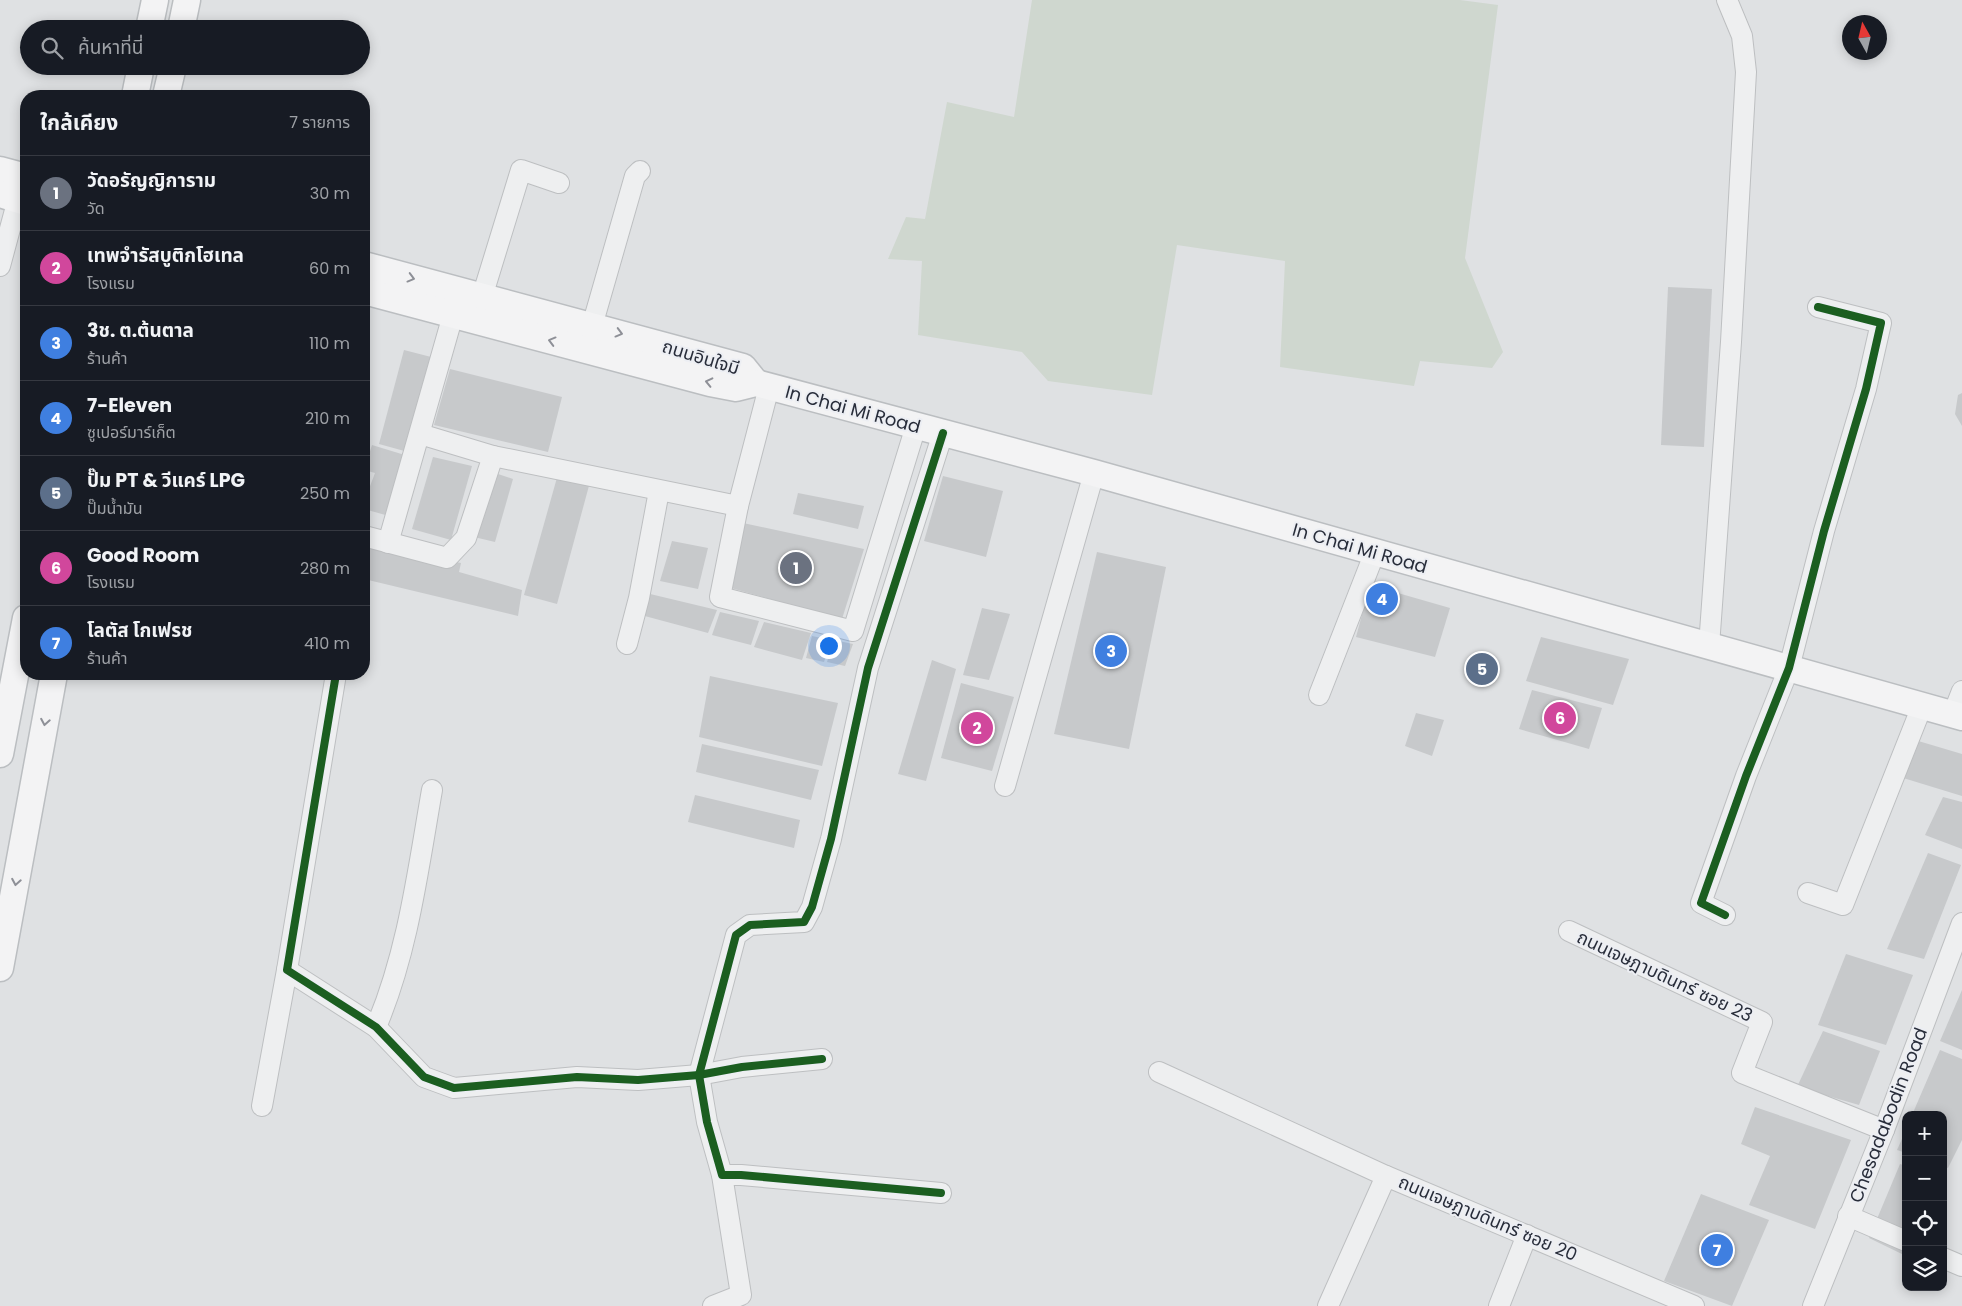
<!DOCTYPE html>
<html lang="th">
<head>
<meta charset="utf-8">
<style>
  body { margin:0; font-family:Poppins,"Noto Sans Thai",sans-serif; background:#20242c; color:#f1f3f6 }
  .controls { position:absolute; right:15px; bottom:15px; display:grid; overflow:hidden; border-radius:10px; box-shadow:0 2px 12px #0003 }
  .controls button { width:45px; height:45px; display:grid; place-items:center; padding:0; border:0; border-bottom:1px solid #363941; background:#171b24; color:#f1f3f6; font:25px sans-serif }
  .compass { position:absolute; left:1842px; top:15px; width:45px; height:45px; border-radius:50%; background:#171b24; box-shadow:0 2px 12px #0003; rotate:352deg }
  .you { position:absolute; left:828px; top:645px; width:18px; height:18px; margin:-12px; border:4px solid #fff; border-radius:50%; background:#1a73e8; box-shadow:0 0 0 8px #1a73e833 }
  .badge { display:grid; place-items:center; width:32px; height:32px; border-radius:50%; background:#db2777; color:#fff; font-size:16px; font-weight:700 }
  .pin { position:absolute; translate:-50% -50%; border:2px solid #fff; box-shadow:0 1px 5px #0006 }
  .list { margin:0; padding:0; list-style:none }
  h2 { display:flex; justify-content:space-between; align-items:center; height:65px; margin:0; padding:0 20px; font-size:21px }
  h2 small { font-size:16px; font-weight:400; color:#9ea1a6 }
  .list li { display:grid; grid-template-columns:32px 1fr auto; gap:15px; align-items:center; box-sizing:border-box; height:75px; padding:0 20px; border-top:1px solid #363941 }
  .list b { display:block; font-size:19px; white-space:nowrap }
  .list p { margin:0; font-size:16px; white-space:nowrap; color:#9ea1a6 }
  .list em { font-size:16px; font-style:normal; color:#9ea1a6 }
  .icon { flex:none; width:28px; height:28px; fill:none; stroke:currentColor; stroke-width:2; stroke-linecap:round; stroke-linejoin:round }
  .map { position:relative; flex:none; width:1962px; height:1306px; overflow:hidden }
  .search { position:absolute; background:#171b24; box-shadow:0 2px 12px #0003; left:20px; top:20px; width:350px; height:55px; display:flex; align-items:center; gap:12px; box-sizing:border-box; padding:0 18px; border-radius:28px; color:#9ea1a6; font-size:19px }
  .panel { position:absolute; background:#171b24; box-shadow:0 2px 12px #0003; left:20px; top:90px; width:350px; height:590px; border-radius:20px }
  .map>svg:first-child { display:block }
</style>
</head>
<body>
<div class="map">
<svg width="1962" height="1306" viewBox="0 0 1962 1306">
  <rect width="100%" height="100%" fill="#dfe1e3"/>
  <!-- green -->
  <path fill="#cfd7cf" d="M1032 0H1460L1498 5 1465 258 1503 352 1492 368 1420 361 1414 386 1280 367 1285 261 1177 245 1152 395 1048 381 1022 352 918 335 922 261 888 259 906 217 925 219 947 102 1014 117Z"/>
  <!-- building -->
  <g fill="#c7c9cb">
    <path d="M1668 287 1712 289 1704 447 1661 445Z"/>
    <path d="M404 350 435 358 408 452 379 444Z"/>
    <path d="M450 369 562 397 548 452 434 425Z"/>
    <path d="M1962 393V426L1955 414 1958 395Z"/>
    <path d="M372 445 408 456 389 516 364 509V502L375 473 364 470Z"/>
    <path d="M433 457 472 466 451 540 412 529Z"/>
    <path d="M492 472 513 479 495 542 474 537Z"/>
    <path d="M558 474 590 482 557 604 524 595Z"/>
    <path d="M943 476 1003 491 986 557 924 541Z"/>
    <path d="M798 493 864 506 858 529 793 514Z"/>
    <path d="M743 523 864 549 842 619 731 588Z"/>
    <path d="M672 541 708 548 698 589 660 581Z"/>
    <path d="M367 545 434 565 436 558 461 563 459 572 522 590 518 616 364 579V559Z"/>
    <path d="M1097 552 1166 567 1129 749 1054 734Z"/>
    <path d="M1370 585 1450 608 1435 657 1356 637Z"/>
    <path d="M646 593 717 610 708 633 641 615Z"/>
    <path d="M982 608 1010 614 989 680 963 675Z"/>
    <path d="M720 612 759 621 751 645 712 635Z"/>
    <path d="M764 622 811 633 802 660 754 647Z"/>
    <path d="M812 636 831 640 824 662 806 658Z"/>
    <path d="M1541 637 1629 659 1613 705 1526 681Z"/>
    <path d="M834 640 853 644 845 666 827 662Z"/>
    <path d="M932 660 956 669 926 781 898 774Z"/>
    <path d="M710 676 838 703 822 766 699 737Z"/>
    <path d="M961 683 1014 697 992 771 941 758Z"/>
    <path d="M1532 690 1602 708 1589 749 1519 729Z"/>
    <path d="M1416 713 1444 720 1432 756 1405 746Z"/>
    <path d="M1915 740 1962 754V796L1900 777Z"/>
    <path d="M702 744 819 770 811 800 696 772Z"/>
    <path d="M695 795 800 820 794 848 688 822Z"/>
    <path d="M1943 797 1962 802V849L1925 835Z"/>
    <path d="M1928 853 1961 865 1924 959 1887 949Z"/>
    <path d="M1846 954 1913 975 1886 1045 1818 1025Z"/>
    <path d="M1962 990V1050L1940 1041Z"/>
    <path d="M1823 1031 1880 1051 1859 1105 1797 1087Z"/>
    <path d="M1940 1050 1962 1059V1140L1948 1168 1943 1166V1115H1912Z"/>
    <path d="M1755 1107 1851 1140 1815 1229 1749 1205 1770 1156 1741 1144Z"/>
    <path d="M1906 1130V1153L1897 1150Z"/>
    <path d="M1900 1164 1906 1166V1256L1869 1238Z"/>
    <path d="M1701 1194 1769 1220 1732 1306 1664 1281Z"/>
  </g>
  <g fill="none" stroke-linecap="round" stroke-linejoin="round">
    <defs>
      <g id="minor">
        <path d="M0 266 18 199"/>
        <path d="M482 297 521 170 559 183"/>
        <path d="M592 326 635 176 640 171"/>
        <path d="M420 434 493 456 738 506 769 387"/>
        <path d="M738 506 720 597 853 631 916 426"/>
        <path d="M364 536 447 558 466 538 493 456"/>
        <path d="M388 543 453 315"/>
        <path d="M627 644 639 598 659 491"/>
        <path d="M1709 646 1731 342 1746 72 1742 36 1727 0"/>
        <path d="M336 674 287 970 376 1027 424 1077 454 1088 577 1077 638 1080 699 1075 742 1067 822 1059"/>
        <path d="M1319 695 1375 552"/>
        <path d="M1953 714 1962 691"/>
        <path d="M1005 786 1094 473"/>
        <path d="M1808 893 1843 905 1922 706"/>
        <path d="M1725 915 1701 903 1746 776 1789 668 1824 531 1866 389 1881 323 1818 307"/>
        <path d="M1569 931 1762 1022 1742 1073 1884 1130"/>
        <path d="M376 1027C408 952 418 870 432 790"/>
        <path d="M1159 1072 1386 1176"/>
        <path d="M262 1106 287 970"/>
        <path d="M941 1193 741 1175H722L707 1122 699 1075 736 935 750 925 804 922 812 907 831 839 868 668 943 433"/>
        <path d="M1848 1216 1906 1241"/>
        <path d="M1943 1258 1962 1266"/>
        <path d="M713 1306 741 1295 722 1175"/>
        <path d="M1328 1306 1386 1176 1694 1306"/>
        <path d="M1499 1306 1527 1235"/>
        <path d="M1813 1306 1884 1130 1962 923"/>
      </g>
      <g id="major">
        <path d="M149 29 155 0"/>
        <path d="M181 29 187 0"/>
        <path d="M135 96 141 66"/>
        <path d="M166 96 173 66"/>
        <path d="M0 170 26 177"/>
        <path d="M0 194 26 202"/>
        <path d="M364 265 743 367 756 383"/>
        <path d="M364 291 710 383 736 388 756 383 1094 473 1962 717"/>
        <path d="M0 754 26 618"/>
        <path d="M0 968 54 674"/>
      </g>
    </defs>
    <!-- minor casing -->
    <use href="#minor" stroke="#bdbfc1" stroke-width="22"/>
    <!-- major casing -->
    <use href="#major" stroke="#bbbec1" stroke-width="29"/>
    <!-- minor -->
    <use href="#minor" stroke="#eeeff0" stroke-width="20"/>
    <!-- major -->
    <use href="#major" stroke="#f3f3f4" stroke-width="26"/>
    <defs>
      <g id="cycleway">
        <path d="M336 674 287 970 376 1027 424 1077 454 1088 577 1077 638 1080 699 1075 742 1067 822 1059"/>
        <path d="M1725 915 1701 903 1746 776 1789 668 1824 531 1866 389 1881 323 1818 307"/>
        <path d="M941 1193 741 1175H722L707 1122 699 1075 736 935 750 925 804 922 812 907 831 839 868 668 943 433"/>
      </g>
    </defs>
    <!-- cycleway casing -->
    <use href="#cycleway" stroke="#eceef3" stroke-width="11"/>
    <!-- cycleway -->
    <use href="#cycleway" stroke="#1b5e20" stroke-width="8"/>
  </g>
  <!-- one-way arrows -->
  <defs><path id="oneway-chevron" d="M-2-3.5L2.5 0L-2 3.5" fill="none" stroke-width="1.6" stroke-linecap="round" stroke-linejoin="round" transform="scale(1.25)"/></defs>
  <g stroke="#8e9097">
    <use href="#oneway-chevron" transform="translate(411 278) rotate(15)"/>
    <use href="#oneway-chevron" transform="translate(619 333) rotate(15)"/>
    <use href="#oneway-chevron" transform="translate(552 341) rotate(-165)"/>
    <use href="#oneway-chevron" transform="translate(709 382) rotate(-167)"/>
    <use href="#oneway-chevron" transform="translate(45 722) rotate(100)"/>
    <use href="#oneway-chevron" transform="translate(16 882) rotate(100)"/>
  </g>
  <g text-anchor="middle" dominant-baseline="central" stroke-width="4" stroke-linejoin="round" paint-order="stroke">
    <!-- street labels -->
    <g font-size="18" fill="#282d3a" stroke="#eceef3">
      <text transform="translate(701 357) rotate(17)">ถนนอินใจมี</text>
      <text transform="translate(853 409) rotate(15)">In Chai Mi Road</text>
      <text transform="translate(1360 548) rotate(16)">In Chai Mi Road</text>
      <text transform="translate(1665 976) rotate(25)">ถนนเจษฎาบดินทร์ ซอย 23</text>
      <text transform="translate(1888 1115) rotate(-69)">Chesadabodin Road</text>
      <text transform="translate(1488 1218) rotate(23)">ถนนเจษฎาบดินทร์ ซอย 20</text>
    </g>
  </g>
</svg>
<div class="controls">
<button>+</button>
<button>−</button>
<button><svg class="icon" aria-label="locate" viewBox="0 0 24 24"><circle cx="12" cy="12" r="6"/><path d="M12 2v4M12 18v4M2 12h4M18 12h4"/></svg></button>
<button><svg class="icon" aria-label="layers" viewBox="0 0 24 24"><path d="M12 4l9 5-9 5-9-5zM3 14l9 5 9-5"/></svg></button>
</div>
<svg class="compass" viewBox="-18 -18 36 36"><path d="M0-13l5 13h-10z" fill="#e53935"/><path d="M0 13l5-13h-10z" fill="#9ea1a6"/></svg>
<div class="you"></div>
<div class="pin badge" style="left:796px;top:568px;background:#6b7280">1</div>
<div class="pin badge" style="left:977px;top:728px;background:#d1479c">2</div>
<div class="pin badge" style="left:1111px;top:651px;background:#3f7fe0">3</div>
<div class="pin badge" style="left:1382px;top:599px;background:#3f7fe0">4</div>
<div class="pin badge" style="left:1482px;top:669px;background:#5c6f8a">5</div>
<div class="pin badge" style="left:1560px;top:718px;background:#d1479c">6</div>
<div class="pin badge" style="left:1717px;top:1250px;background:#3f7fe0">7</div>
<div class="search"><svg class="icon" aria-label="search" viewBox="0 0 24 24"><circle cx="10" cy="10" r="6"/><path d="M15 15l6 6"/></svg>ค้นหาที่นี่</div>
<section class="panel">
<h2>ใกล้เคียง<small>7 รายการ</small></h2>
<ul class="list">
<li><span class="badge" style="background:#6b7280">1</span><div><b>วัดอรัญญิการาม</b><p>วัด</p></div><em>30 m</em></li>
<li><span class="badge" style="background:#d1479c">2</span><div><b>เทพจำรัสบูติกโฮเทล</b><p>โรงแรม</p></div><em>60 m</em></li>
<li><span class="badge" style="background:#3f7fe0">3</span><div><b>3ช. ต.ต้นตาล</b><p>ร้านค้า</p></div><em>110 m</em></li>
<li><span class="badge" style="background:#3f7fe0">4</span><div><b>7-Eleven</b><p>ซูเปอร์มาร์เก็ต</p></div><em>210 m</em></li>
<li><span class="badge" style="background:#5c6f8a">5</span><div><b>ปั๊ม PT &amp; วีแคร์ LPG</b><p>ปั๊มน้ำมัน</p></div><em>250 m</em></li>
<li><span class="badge" style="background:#d1479c">6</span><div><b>Good Room</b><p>โรงแรม</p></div><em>280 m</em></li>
<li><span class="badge" style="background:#3f7fe0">7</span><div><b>โลตัส โกเฟรช</b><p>ร้านค้า</p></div><em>410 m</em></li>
</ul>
</section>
</div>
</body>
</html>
